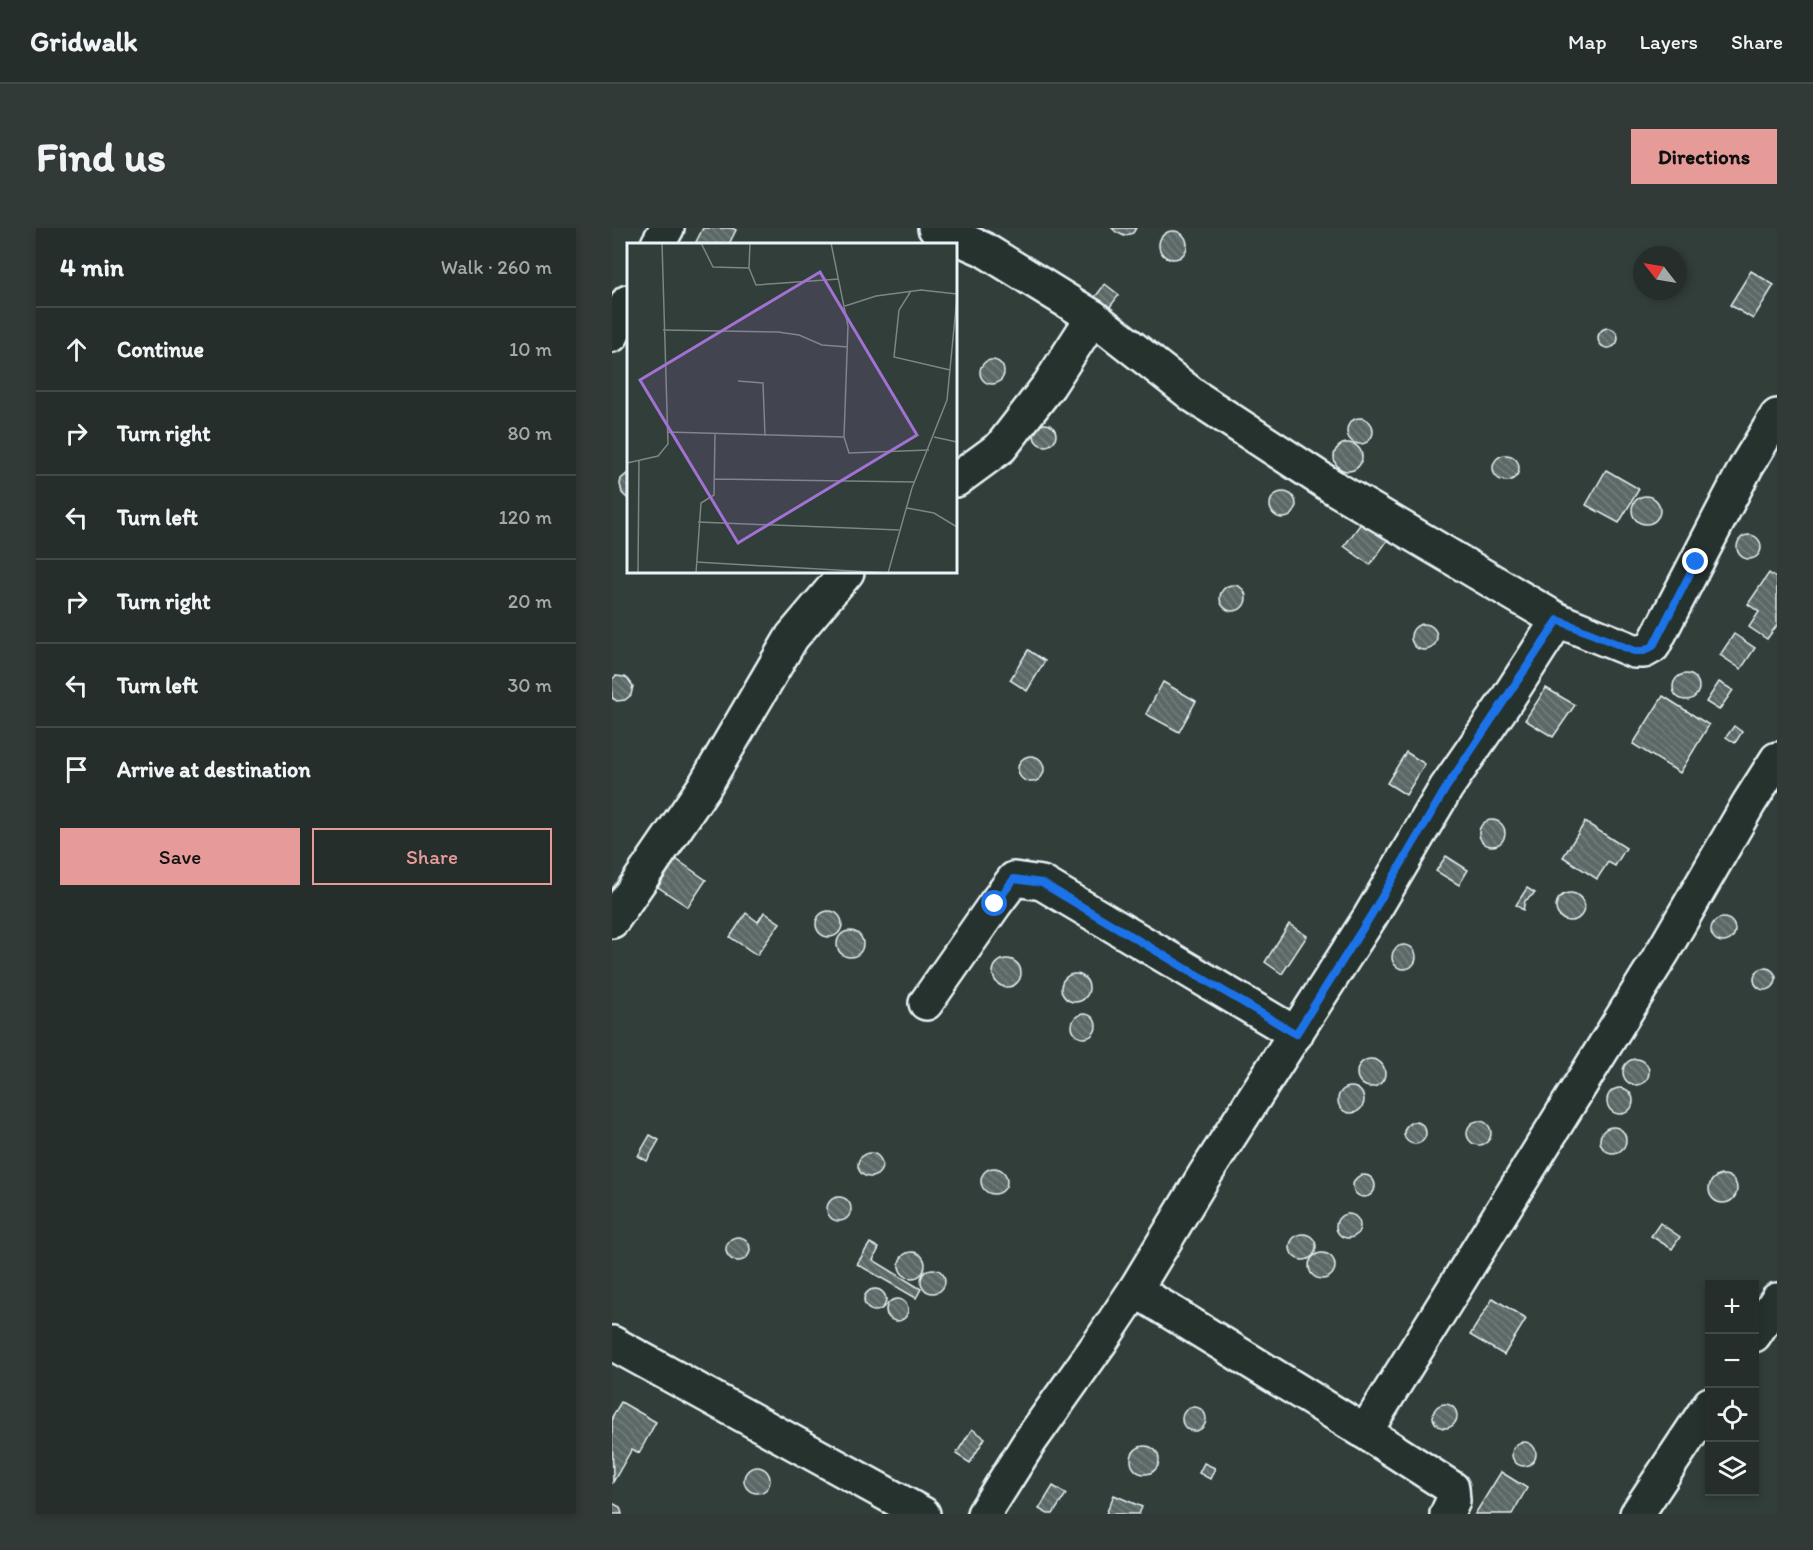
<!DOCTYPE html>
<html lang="en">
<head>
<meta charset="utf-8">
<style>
  body { margin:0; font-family:Itim,sans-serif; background:#323a37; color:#f1f3f6 }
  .controls { position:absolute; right:18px; bottom:18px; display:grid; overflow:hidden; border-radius:0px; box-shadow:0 3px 9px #0003 }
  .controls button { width:54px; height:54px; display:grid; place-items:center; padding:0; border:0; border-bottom:2px solid #424a47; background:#262e2b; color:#f1f3f6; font:30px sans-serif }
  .compass { position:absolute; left:1021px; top:18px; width:54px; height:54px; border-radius:50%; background:#262e2b; box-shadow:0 3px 9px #0003; rotate:301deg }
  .stop { position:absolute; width:18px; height:18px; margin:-14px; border:4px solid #1a73e8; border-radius:50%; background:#fff }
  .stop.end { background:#1a73e8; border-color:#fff; box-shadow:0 2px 6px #0008 }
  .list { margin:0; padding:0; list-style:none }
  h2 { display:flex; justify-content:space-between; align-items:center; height:78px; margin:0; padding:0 24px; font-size:26px }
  h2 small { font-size:20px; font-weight:400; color:#a4a8a9 }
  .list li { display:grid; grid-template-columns:39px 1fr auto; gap:18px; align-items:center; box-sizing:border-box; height:84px; padding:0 24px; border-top:2px solid #424a47 }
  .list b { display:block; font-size:22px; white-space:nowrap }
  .list em { font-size:20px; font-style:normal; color:#a4a8a9 }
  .actions { display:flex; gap:12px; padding:18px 24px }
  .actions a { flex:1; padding:14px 0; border:2px solid #e69b98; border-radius:0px; text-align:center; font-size:21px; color:#e69b98 }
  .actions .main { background:#e69b98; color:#111 }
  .icon { flex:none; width:33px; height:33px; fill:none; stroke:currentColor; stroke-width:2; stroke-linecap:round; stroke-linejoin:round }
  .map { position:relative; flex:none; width:1165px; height:1286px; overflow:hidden; border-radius:0px }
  header { display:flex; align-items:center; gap:36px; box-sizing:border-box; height:84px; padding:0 30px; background:#262e2b; border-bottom:2px solid #424a47 }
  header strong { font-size:28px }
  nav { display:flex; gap:33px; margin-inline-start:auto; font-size:21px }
  .intro { display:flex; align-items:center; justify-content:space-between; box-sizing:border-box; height:144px; padding:0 36px }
  h1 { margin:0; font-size:42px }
  .button { padding:15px 27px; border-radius:0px; background:#e69b98; color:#111; font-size:21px; font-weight:700 }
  main { display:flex; gap:36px; padding:0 36px }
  aside { flex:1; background:#262e2b; border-radius:0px; box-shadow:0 3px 9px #0003 }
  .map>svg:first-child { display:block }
</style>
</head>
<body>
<header>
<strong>Gridwalk</strong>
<nav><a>Map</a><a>Layers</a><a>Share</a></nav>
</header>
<div class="intro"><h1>Find us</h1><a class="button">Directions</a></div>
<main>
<aside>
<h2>4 min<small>Walk · 260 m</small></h2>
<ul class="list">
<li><svg class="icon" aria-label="ahead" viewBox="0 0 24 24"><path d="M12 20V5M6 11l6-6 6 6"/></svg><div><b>Continue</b></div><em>10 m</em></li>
<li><svg class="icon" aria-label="right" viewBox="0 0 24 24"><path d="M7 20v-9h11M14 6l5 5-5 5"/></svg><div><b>Turn right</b></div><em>80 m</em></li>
<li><svg class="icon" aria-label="left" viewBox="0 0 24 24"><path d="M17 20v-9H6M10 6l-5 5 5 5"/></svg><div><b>Turn left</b></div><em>120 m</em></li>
<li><svg class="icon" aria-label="right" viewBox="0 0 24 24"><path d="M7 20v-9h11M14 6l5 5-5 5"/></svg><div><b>Turn right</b></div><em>20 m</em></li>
<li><svg class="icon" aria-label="left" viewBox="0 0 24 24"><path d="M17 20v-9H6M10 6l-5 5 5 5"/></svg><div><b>Turn left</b></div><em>30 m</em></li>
<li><svg class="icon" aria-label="arrive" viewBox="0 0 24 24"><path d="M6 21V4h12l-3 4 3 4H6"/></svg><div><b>Arrive at destination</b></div></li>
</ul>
<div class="actions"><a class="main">Save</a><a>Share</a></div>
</aside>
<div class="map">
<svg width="1165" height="1286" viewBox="0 0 1165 1286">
  <defs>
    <pattern id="building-back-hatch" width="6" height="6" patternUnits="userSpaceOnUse" patternTransform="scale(1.5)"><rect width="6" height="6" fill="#5c6865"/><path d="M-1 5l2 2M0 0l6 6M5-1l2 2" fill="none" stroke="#737e7c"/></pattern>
  </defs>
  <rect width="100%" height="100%" fill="#323e39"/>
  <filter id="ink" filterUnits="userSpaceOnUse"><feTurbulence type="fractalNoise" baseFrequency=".0167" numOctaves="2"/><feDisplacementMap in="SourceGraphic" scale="12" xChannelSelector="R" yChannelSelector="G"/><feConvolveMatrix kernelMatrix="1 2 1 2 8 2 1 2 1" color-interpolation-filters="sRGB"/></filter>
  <g filter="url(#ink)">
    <!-- building -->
    <g fill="url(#building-back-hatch)" stroke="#e8f1f8" stroke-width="1.5">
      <path d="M91 0H120L124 2 117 16H83Z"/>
      <path d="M500 0H524L521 5 512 8 504 4Z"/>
      <circle cx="561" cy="17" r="14"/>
      <path d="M1139 43 1162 57 1141 91 1118 77Z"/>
      <path d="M493 56 507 67 497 80 483 69Z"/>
      <circle cx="996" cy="110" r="10"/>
      <circle cx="380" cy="144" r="12"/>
      <circle cx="748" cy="203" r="13"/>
      <circle cx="433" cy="207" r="11"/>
      <circle cx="736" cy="229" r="14"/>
      <circle cx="894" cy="240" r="13"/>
      <path d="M994 242 1027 261 1007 295 974 277Z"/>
      <path d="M16 245V271L10 265 8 256 9 251Z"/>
      <circle cx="671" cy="277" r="13"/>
      <circle cx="1034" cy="282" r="14"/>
      <path d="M753 290 778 309 758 337 732 318Z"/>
      <circle cx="1137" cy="319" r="12"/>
      <path d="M1157 345 1165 351V397L1155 411 1137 399 1147 384 1136 376Z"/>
      <circle cx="621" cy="370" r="13"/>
      <circle cx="812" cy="409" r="13"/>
      <path d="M1122 406 1143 420 1129 441 1108 427Z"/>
      <path d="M416 422 433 433 415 463 398 452Z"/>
      <circle cx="1074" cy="459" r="13"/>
      <path d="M4 448 13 449 16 451 21 458 19 467 13 472 5 473 0 470V451Z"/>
      <path d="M551 454 584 473 567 504 534 486Z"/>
      <path d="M1107 454 1121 462 1107 482 1094 474Z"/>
      <path d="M934 460 963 477 941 509 913 492Z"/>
      <path d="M1051 468 1097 497 1068 545 1021 516Z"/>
      <path d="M1122 498 1130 504 1123 515 1114 509Z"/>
      <path d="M794 524 813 536 794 567 775 555Z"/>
      <circle cx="419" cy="541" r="13"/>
      <circle cx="880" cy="605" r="13"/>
      <path d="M973 594 1014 620 1003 638 996 634 985 651 951 629Z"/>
      <path d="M834 628 856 642 847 657 824 643Z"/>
      <path d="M64 631 94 652 76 679 46 659Z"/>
      <path d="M915 660 923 665 913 673 911 682 904 677Z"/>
      <circle cx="958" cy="679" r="14"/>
      <circle cx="217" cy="696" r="13"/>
      <path d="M152 684 168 695 145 727 118 709 134 685 146 694Z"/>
      <circle cx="1111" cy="702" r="12"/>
      <path d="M677 696 695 708 670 746 653 734Z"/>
      <circle cx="238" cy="716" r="13"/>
      <circle cx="792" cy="729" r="12"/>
      <circle cx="395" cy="745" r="14"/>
      <circle cx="1153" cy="751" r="11"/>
      <circle cx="463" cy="760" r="14"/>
      <circle cx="472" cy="798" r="12"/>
      <circle cx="1024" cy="844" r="13"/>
      <circle cx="759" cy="845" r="14"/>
      <circle cx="739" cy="872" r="13"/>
      <circle cx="1008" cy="873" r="13"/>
      <circle cx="867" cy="905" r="12"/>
      <circle cx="803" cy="905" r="11"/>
      <circle cx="1001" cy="912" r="13"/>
      <path d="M38 907 47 912 35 933 26 928Z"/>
      <circle cx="258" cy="937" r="12"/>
      <circle cx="382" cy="953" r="13"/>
      <circle cx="752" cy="958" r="11"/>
      <circle cx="1111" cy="961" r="14"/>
      <circle cx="227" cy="981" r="12"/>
      <circle cx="736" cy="998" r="12"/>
      <path d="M1048 995 1068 1009 1060 1021 1039 1008Z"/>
      <circle cx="691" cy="1019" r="13"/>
      <circle cx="126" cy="1021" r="12"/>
      <path d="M258 1015 267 1020 261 1032 309 1061 304 1070 245 1036Z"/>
      <circle cx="300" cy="1037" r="13"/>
      <circle cx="710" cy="1038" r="13"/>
      <circle cx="321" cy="1053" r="12"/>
      <circle cx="263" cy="1072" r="11"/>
      <path d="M881 1070 914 1091 892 1127 858 1107Z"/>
      <circle cx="285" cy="1082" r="11"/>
      <path d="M9 1174 44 1194 27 1225 20 1221 1 1254 0 1189Z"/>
      <circle cx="833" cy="1188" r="12"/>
      <circle cx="582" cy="1191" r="12"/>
      <path d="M360 1201 373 1210 358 1235 344 1226Z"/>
      <circle cx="912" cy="1226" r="12"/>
      <circle cx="533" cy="1232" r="14"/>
      <path d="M592 1235 603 1240 598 1251 587 1245Z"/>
      <circle cx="145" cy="1252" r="13"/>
      <path d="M889 1244 915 1260 900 1286H863Z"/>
      <path d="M441 1258 454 1266 441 1286H436L427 1281Z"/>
      <path d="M502 1267 530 1279 527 1286H494Z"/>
      <path d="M0 1275 8 1279 10 1286H0Z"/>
    </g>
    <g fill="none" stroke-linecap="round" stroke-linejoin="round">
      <defs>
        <g id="minor">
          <path d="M323 0 371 21 481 89 582 168 724 261 946 392"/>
          <path d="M46 16 55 0"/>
          <path d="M0 107 16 74"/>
          <path d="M344 252 389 219 437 157 481 89"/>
          <path d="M0 693 92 559 180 409 235 344"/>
          <path d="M314 775 383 676 402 651 430 655 684 806"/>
          <path d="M523 1062 753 1204 840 1260 841 1273 835 1286"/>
          <path d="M1142 1107 1165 1072"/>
          <path d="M0 1115 311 1286"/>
          <path d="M753 1204 1052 722 1137 575 1165 531"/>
          <path d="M372 1286 418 1213 489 1113 523 1062 592 948 758 689 834 560 892 476 946 392 1022 423H1032L1041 418 1135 237 1165 188"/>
          <path d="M1025 1286 1098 1176"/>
        </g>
      </defs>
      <!-- minor casing -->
      <use href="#minor" stroke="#e8f1f8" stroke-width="38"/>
      <!-- minor -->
      <use href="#minor" stroke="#26332d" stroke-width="33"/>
    </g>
  </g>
  <g fill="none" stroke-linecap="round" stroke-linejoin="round" filter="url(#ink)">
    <!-- route -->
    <path stroke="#1a73e8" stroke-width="8" d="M383 676 402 651 430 655 684 806 758 689 834 560 946 392 1022 423H1032L1041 418 1084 334"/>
  </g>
  <!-- overview -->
  <g transform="translate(15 15)">
    <rect width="330" height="330" fill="#323e39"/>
    <path fill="none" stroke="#7b8685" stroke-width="1.5" d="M74 0 86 24 122 25 129 42 212 36M204 0 221 83 217 194M122 25 123 0M284 48 272 67 267 114 323 127M218 63 249 53 294 47 330 51M36 87 151 89 172 92 195 102 221 104M111 138 136 140 138 193M40 189 217 194 222 210 302 207M307 194 330 199M0 220 31 213 41 201 35 0M88 236 288 239M280 265 307 270 330 284M71 279 272 287M69 319 261 330M11 330 12 218M69 330 74 260 87 252 88 191M261 330 285 245 320 157 330 54"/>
    <path fill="#a171d3" fill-opacity="0.15" stroke="#a171d3" stroke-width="3" d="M193 29 290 192 111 300 13 137Z"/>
    <rect width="330" height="330" fill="none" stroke="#e8f1f8" stroke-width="3"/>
  </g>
</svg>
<div class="controls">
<button>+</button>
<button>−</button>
<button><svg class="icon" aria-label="locate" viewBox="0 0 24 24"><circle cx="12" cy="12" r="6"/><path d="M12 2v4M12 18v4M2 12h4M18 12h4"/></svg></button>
<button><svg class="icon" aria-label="layers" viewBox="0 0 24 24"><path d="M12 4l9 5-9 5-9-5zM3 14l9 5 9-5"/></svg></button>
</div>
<svg class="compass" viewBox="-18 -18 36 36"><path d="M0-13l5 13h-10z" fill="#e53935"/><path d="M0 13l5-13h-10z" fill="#a4a8a9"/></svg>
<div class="stop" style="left:383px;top:676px"></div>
<div class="stop end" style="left:1084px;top:334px"></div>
</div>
</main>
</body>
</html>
